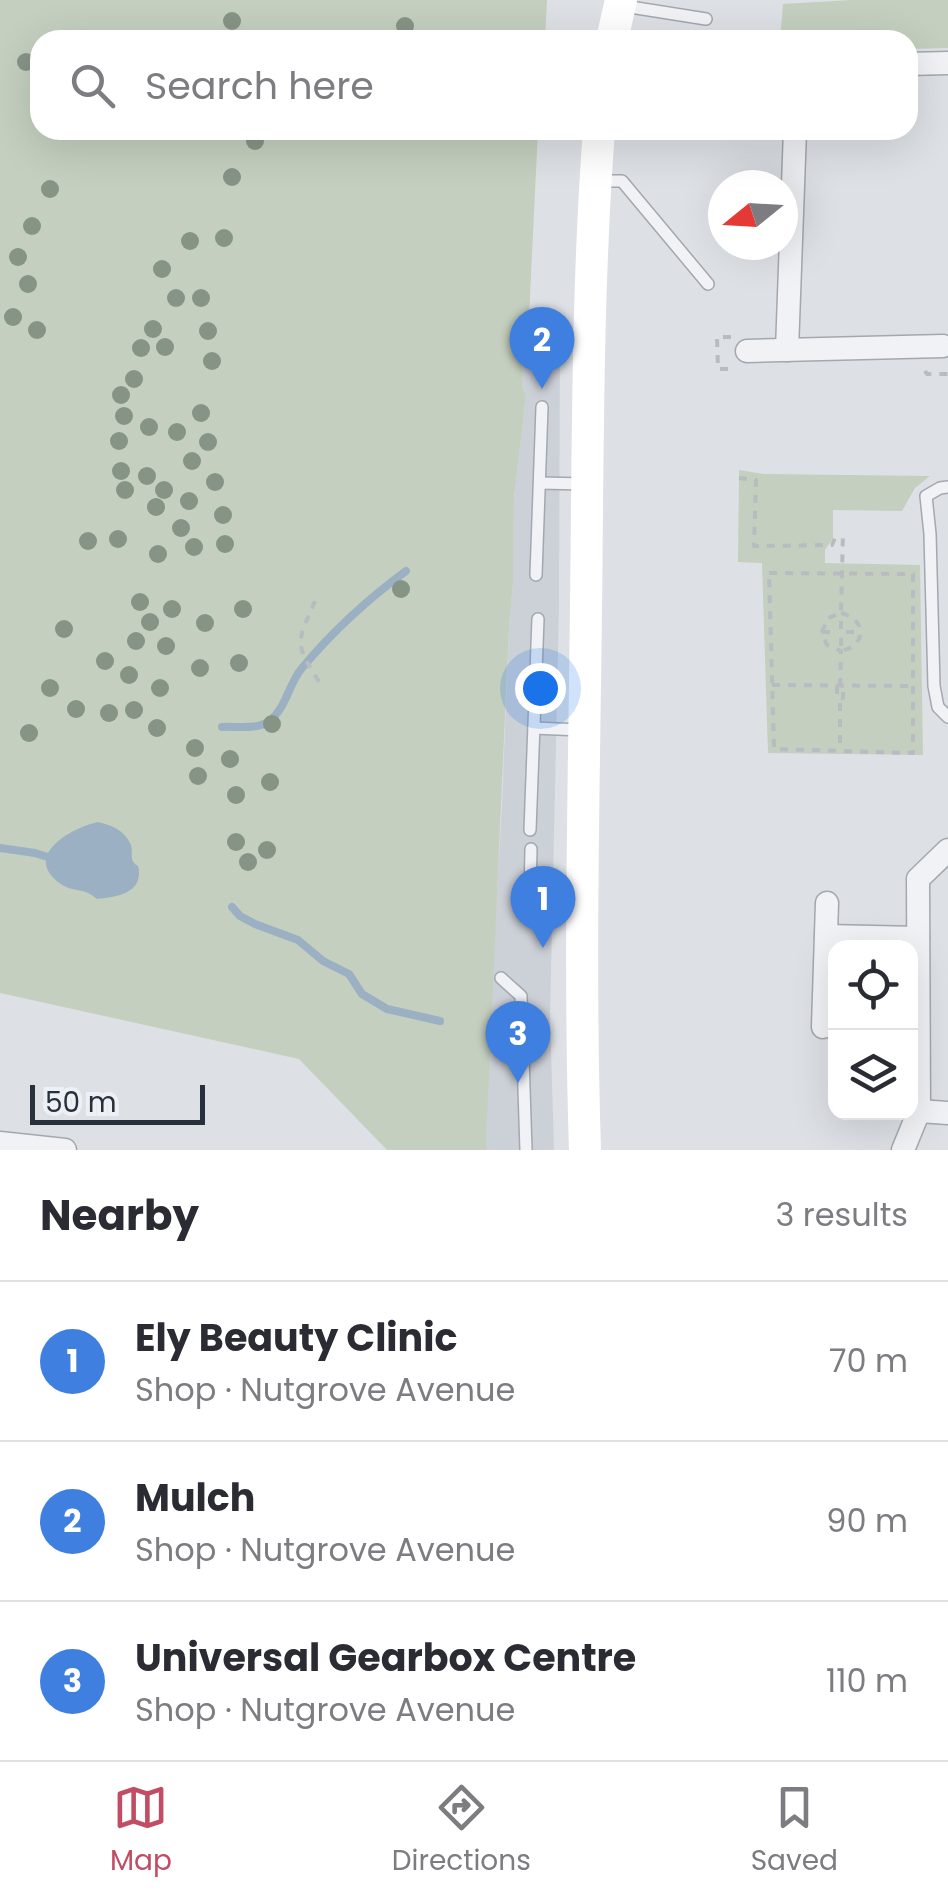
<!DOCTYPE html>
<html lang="en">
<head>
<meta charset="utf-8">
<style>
  body { margin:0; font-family:Poppins,sans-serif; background:#f7f7f7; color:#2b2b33 }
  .controls { position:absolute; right:30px; bottom:30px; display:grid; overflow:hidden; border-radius:20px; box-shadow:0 10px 40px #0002 }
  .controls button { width:90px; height:90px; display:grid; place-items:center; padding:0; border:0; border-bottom:2px solid #e1e1e2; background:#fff; color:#2b2b33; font:50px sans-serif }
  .compass { position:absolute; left:708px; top:170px; width:90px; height:90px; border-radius:50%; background:#fff; box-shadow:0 10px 40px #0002; rotate:252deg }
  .scale { position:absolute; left:30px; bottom:25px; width:175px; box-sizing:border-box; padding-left:10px; border:5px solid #28303b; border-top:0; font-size:28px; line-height:35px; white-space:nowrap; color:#28303b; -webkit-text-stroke:8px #edf0f4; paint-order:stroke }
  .you { position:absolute; left:540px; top:688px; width:35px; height:35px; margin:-25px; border:8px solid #fff; border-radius:50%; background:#1a73e8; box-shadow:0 0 0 15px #1a73e833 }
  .badge { display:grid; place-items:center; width:65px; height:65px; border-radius:50%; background:#c14c63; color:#fff; font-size:32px; font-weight:700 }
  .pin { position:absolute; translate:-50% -82px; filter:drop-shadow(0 2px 5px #0008) }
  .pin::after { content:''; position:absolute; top:52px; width:35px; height:30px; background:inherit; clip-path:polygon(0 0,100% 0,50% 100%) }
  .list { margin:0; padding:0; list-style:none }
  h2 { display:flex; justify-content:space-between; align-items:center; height:130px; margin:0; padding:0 40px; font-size:42px }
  h2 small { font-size:32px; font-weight:400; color:#7c7c81 }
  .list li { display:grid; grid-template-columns:65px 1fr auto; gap:30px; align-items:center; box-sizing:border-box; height:160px; padding:0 40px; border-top:2px solid #e1e1e2 }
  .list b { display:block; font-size:38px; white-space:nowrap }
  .list p { margin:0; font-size:32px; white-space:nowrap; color:#7c7c81 }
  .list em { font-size:32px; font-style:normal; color:#7c7c81 }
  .icon { flex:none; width:55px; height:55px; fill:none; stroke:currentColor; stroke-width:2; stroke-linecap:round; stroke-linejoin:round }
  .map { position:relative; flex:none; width:948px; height:1150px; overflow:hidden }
  .search { position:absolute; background:#fff; box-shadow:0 10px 40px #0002; left:30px; right:30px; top:30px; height:110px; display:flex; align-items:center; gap:25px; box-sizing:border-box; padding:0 35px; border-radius:30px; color:#7c7c81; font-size:38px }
  .sheet { height:610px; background:#fff }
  nav { display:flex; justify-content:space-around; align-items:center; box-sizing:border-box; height:140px; border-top:2px solid #e1e1e2; background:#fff; font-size:28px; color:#7c7c81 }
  nav a { display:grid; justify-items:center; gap:5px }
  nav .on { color:#c14c63 }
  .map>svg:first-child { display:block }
</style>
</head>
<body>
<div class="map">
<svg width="948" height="1150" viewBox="0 0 948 1150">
  <rect width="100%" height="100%" fill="#dde1e6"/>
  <!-- built -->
  <path fill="#ccd0d7" d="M529 317 560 320 559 606 550 1017 554 1150H487L486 1139 489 1029 502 805 509 627 513 583 514 498 526 395 522 390V319Z"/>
  <!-- green -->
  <g fill="#c4cfbf">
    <path d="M0 0H547L545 40H40V130H538L529 317 522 319V389L526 395 514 498 513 583 509 627 486 1139 487 1150H387L299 1059 0 993Z"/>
    <path d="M851 0H948V48L908 49V40H780L783 4Z"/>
    <path d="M739 470 764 474 930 476 915 488 902 511 833 510V538L825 550V563L920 565 923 755 768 753 762 563 738 562Z"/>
  </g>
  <!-- water -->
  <path fill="#9bb0c3" d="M98 822C111 825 124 830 130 843 133 848 131 854 132 859 136 869 139 861 139 873 139 895 113 897 97 899 84 887 74 893 61 884 21 856 71 828 98 822Z"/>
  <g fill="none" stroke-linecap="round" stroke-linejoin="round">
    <!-- stream -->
    <g stroke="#9bb0c3" stroke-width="8">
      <path d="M222 727C236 726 258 730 269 721 286 709 289 683 302 668 333 631 368 599 406 571"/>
      <path d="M0 848 35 853 54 859"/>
      <path d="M232 907 240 916 255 924 298 940 323 961 349 974 362 994 387 1009 440 1021"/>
    </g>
    <defs>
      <g id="service">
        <path d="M624 6 706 19"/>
        <path d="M600 181H622L708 284"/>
        <path d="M540 483 585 484"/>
        <path d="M948 487 940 488 926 496 930 534 934 686 938 707 948 717"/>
        <path d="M536 575 542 407"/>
        <path d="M534 728 580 730"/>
        <path d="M530 830 538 619"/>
        <path d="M531 849 530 895 578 896"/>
        <path d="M501 978 521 996 526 1150"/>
      </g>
      <g id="minor">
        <path d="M908 64 948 63"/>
        <path d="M787 350 795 130"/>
        <path d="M747 351 943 346"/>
        <path d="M826 936 918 938"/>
        <path d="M823 1027 827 903"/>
        <path d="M919 1111 948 1113"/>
        <path d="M0 1143 65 1150"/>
        <path d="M903 1150 919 1111 918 879 948 850"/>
      </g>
    </defs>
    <!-- service casing -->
    <use href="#service" stroke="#a3a8af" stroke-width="14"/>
    <!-- minor casing -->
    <use href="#minor" stroke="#a3a8af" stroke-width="25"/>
    <!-- path -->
    <g stroke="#b8bcc1" stroke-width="4" stroke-dasharray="8 8" stroke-linecap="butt">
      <path d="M731 337H717L718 369H732"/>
      <path d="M925 371 927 374H948"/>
      <path d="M739 478 756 480 754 546 832 545 837 533"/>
      <path d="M769 573 913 574V753L774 749Z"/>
      <path d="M315 601C295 647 295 643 321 685"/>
      <path d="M841 629V613C867 619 867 646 841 651V636"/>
      <path d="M822 632H837"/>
      <path d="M846 632H860"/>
      <path d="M772 685 912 686"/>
      <path d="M837 686V698H843V686"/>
      <path d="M840 686 841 651 827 645 822 632 828 618 841 613 843 533"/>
      <path d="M840 743V698"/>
    </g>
    <!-- service -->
    <use href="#service" stroke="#f0f2f5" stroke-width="11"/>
    <!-- minor -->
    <use href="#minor" stroke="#f0f2f5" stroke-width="22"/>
    <!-- secondary -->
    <g stroke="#fff" stroke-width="32">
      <path d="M612 40 621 0"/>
      <path d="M585 1150C579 969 584 787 586 606 588 447 587 288 599 130"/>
    </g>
  </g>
  <!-- trees -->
  <g fill="#869486">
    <circle cx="232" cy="21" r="9"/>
    <circle cx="405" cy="26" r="9"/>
    <circle cx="26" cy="62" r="9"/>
    <circle cx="255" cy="141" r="9"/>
    <circle cx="232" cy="177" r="9"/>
    <circle cx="50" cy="189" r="9"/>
    <circle cx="32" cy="226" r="9"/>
    <circle cx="224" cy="238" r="9"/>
    <circle cx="190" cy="241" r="9"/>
    <circle cx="18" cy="257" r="9"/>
    <circle cx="162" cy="269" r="9"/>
    <circle cx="28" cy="284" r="9"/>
    <circle cx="176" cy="298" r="9"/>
    <circle cx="201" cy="298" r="9"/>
    <circle cx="13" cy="317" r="9"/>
    <circle cx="153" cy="329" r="9"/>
    <circle cx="37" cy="330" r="9"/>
    <circle cx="208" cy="331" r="9"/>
    <circle cx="165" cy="347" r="9"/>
    <circle cx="141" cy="348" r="9"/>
    <circle cx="212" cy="361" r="9"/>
    <circle cx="134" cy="379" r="9"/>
    <circle cx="121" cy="395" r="9"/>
    <circle cx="201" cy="413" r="9"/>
    <circle cx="124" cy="416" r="9"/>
    <circle cx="149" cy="427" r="9"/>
    <circle cx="177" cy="432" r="9"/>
    <circle cx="119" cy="441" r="9"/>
    <circle cx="208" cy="442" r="9"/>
    <circle cx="192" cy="461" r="9"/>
    <circle cx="121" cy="471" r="9"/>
    <circle cx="147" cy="476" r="9"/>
    <circle cx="215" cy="482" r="9"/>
    <circle cx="125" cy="490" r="9"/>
    <circle cx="164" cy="490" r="9"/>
    <circle cx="189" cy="501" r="9"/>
    <circle cx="156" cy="507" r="9"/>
    <circle cx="223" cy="515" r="9"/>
    <circle cx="181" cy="528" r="9"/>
    <circle cx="118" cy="539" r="9"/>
    <circle cx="88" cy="541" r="9"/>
    <circle cx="225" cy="544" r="9"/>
    <circle cx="194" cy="547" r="9"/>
    <circle cx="158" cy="554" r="9"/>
    <circle cx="401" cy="589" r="9"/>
    <circle cx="140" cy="602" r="9"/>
    <circle cx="172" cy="609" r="9"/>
    <circle cx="243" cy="609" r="9"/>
    <circle cx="150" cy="622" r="9"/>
    <circle cx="205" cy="623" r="9"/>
    <circle cx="64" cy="629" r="9"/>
    <circle cx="136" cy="641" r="9"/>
    <circle cx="166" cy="646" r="9"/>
    <circle cx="105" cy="661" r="9"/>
    <circle cx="239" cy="663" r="9"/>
    <circle cx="200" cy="668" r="9"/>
    <circle cx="129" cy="675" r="9"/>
    <circle cx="50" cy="688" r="9"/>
    <circle cx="160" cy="688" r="9"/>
    <circle cx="76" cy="709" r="9"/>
    <circle cx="134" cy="710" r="9"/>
    <circle cx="109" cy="713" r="9"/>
    <circle cx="272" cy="724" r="9"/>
    <circle cx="157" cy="728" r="9"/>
    <circle cx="29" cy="733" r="9"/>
    <circle cx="195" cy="748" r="9"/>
    <circle cx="230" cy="759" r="9"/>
    <circle cx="198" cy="776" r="9"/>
    <circle cx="270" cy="782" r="9"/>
    <circle cx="236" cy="795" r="9"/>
    <circle cx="236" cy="842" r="9"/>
    <circle cx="267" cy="850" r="9"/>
    <circle cx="248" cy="862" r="9"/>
  </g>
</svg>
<div class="controls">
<button><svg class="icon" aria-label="locate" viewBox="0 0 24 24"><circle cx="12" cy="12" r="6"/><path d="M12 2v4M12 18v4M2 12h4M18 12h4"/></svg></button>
<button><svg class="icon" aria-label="layers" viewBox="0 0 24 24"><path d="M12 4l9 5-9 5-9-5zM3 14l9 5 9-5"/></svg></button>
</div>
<svg class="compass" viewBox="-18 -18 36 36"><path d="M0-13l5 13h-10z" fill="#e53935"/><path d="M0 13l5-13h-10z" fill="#7c7c81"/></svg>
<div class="scale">50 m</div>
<div class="you"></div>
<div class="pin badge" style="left:543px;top:948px;background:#3f7fe0">1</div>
<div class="pin badge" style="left:542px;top:389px;background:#3f7fe0">2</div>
<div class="pin badge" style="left:518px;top:1083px;background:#3f7fe0">3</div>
<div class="search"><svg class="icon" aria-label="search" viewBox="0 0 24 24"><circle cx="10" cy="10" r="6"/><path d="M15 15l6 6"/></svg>Search here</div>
</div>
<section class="sheet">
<h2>Nearby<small>3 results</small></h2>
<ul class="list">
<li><span class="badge" style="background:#3f7fe0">1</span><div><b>Ely Beauty Clinic</b><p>Shop · Nutgrove Avenue</p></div><em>70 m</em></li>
<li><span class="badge" style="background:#3f7fe0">2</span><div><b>Mulch</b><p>Shop · Nutgrove Avenue</p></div><em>90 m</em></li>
<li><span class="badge" style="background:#3f7fe0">3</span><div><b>Universal Gearbox Centre</b><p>Shop · Nutgrove Avenue</p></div><em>110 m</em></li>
</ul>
</section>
<nav>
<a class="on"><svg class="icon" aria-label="map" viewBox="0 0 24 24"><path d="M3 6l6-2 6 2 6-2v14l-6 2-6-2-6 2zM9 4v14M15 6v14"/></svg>Map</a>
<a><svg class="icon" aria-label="directions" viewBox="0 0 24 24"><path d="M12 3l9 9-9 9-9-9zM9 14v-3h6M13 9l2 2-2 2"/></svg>Directions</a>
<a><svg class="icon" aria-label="saved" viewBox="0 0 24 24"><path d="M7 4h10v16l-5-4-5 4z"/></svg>Saved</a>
</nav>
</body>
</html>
